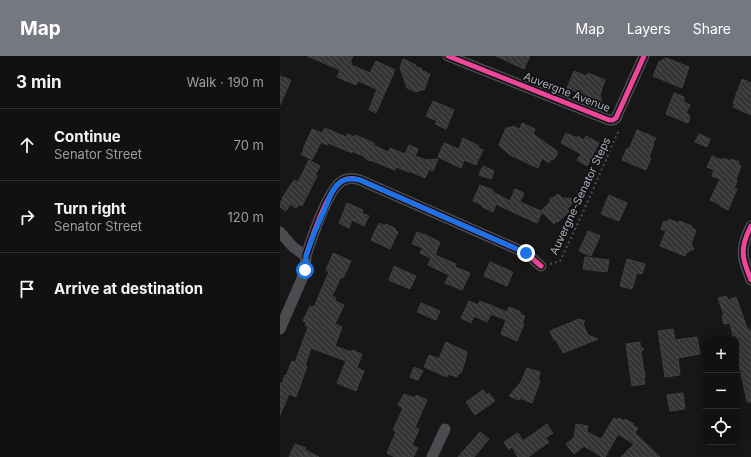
<!DOCTYPE html>
<html lang="en">
<head>
<meta charset="utf-8">
<style>
  body { margin:0; font-family:Inter,sans-serif; background:#1a1a1a; color:#f1f3f6 }
  .controls { position:absolute; right:12px; bottom:12px; display:grid; overflow:hidden; border-radius:6px; box-shadow:0 2px 10px #0003 }
  .controls button { width:36px; height:36px; display:grid; place-items:center; padding:0; border:0; border-bottom:1px solid #303131; background:#111; color:#f1f3f6; font:20px sans-serif }
  .stop { position:absolute; width:12px; height:12px; margin:-9px; border:3px solid #1a73e8; border-radius:50%; background:#fff }
  .stop.end { background:#1a73e8; border-color:#fff; box-shadow:0 1px 4px #0008 }
  .list { margin:0; padding:0; list-style:none }
  h2 { display:flex; justify-content:space-between; align-items:center; height:52px; margin:0; padding:0 16px; font-size:17px }
  h2 small { font-size:13px; font-weight:400; color:#9c9d9f }
  .list li { display:grid; grid-template-columns:26px 1fr auto; gap:12px; align-items:center; box-sizing:border-box; height:72px; padding:0 16px; border-top:1px solid #303131 }
  .list b { display:block; font-size:15px; white-space:nowrap }
  .list p { margin:0; font-size:13px; white-space:nowrap; color:#9c9d9f }
  .list em { font-size:13px; font-style:normal; color:#9c9d9f }
  .icon { flex:none; width:22px; height:22px; fill:none; stroke:currentColor; stroke-width:2; stroke-linecap:round; stroke-linejoin:round }
  .map { position:relative; flex:none; width:471px; height:401px; overflow:hidden }
  header { display:flex; align-items:center; gap:24px; box-sizing:border-box; height:56px; padding:0 20px; background:#757880; color:#fff }
  header strong { font-size:19px }
  nav { display:flex; gap:22px; margin-inline-start:auto; font-size:14px }
  main { display:flex }
  aside { flex:1; background:#111 }
  .map>svg:first-child { display:block }
</style>
</head>
<body>
<header>
<strong>Map</strong>
<nav><a>Map</a><a>Layers</a><a>Share</a></nav>
</header>
<main>
<aside>
<h2>3 min<small>Walk · 190 m</small></h2>
<ul class="list">
<li><svg class="icon" aria-label="ahead" viewBox="0 0 24 24"><path d="M12 20V5M6 11l6-6 6 6"/></svg><div><b>Continue</b><p>Senator Street</p></div><em>70 m</em></li>
<li><svg class="icon" aria-label="right" viewBox="0 0 24 24"><path d="M7 20v-9h11M14 6l5 5-5 5"/></svg><div><b>Turn right</b><p>Senator Street</p></div><em>120 m</em></li>
<li><svg class="icon" aria-label="arrive" viewBox="0 0 24 24"><path d="M6 21V4h12l-3 4 3 4H6"/></svg><div><b>Arrive at destination</b></div></li>
</ul>
</aside>
<div class="map">
<svg width="471" height="401" viewBox="0 0 471 401">
  <defs>
    <pattern id="building-back-hatch" width="6" height="6" patternUnits="userSpaceOnUse"><rect width="6" height="6" fill="#353536"/><path d="M-1 5l2 2M0 0l6 6M5-1l2 2" fill="none" stroke="#4f5051"/></pattern>
  </defs>
  <rect width="100%" height="100%" fill="#171717"/>
  <!-- building -->
  <g fill="url(#building-back-hatch)" stroke="#3f4043">
    <path d="M27 0H73L70 6 72 7 71 9 90 17 96 5 115 14 96 57 89 54 97 33 78 25 76 29 57 21 60 14Z"/>
    <path d="M216 0H250L244 13Z"/>
    <path d="M386 2 409 11 402 32 373 20 379 6Z"/>
    <path d="M123 3 136 9 135 10 142 13 141 14 150 18 144 34H141L136 36 127 32 120 12Z"/>
    <path d="M294 15 306 20 308 17 325 24 320 39 322 46 287 32Z"/>
    <path d="M0 20 11 24 0 49Z"/>
    <path d="M462 23 471 27V59L453 51 455 47H453Z"/>
    <path d="M394 37 404 41V46L410 49 406 57 408 58 410 61 408 67 386 58Z"/>
    <path d="M153 45 174 54 166 73 155 68 157 65 146 60Z"/>
    <path d="M242 67 255 73 253 78 277 95V99L273 104 272 102 269 107 262 102 258 112 230 99 219 89 226 72H228V71L231 72 232 70 240 73Z"/>
    <path d="M45 72 66 81 68 78 74 81 75 79 94 87 93 89 108 96 110 92 125 98 129 89 138 93 135 100 146 104 158 103 153 115 149 113 145 122 129 115V116L116 111 115 114 90 104V105L85 102 83 100 72 95V97L48 87 47 89 41 86 32 104 21 98 24 94 23 93 32 73 42 77Z"/>
    <path d="M357 74 376 82 373 87 374 88 369 101 371 102 366 114 342 104 347 92 349 93Z"/>
    <path d="M286 77 297 82 298 80 304 84 306 80 319 87 307 110 297 104 301 98 281 87Z"/>
    <path d="M419 78 430 83 427 91 415 86Z"/>
    <path d="M183 82 199 90 198 92 203 94 196 109 184 104 181 112 158 101 164 87 179 93Z"/>
    <path d="M432 100 442 104 443 102 450 105 451 103 459 106 458 108 461 110 456 123 457 125 454 132 457 133 448 154 440 150 441 149 430 144 440 123 432 120 434 114 427 111Z"/>
    <path d="M29 104 40 110 35 119 37 120 22 150 19 148 16 152 10 148 6 155 0 151V147L3 142H2L14 124 18 126Z"/>
    <path d="M203 110 214 115 211 123 199 119Z"/>
    <path d="M200 129 213 134V136L230 145 235 133 244 137 240 146 261 155 270 146V142H273L278 138 284 143 286 141 287 143 291 142V146L292 148 287 153 290 155 278 166 277 165 274 168 262 156 257 167 224 152 216 148 213 156 202 151V149L193 145Z"/>
    <path d="M329 139 347 147 339 165 321 158Z"/>
    <path d="M67 147 83 154 82 157 89 160 84 170 72 164 69 172 59 167Z"/>
    <path d="M389 163 398 167 399 165 412 170V172L416 174 411 188 414 193 408 196H407L405 200 380 190 386 175 381 173 384 165 388 166Z"/>
    <path d="M99 167 105 170 106 168 116 173 115 174 118 176 110 193 91 184Z"/>
    <path d="M308 175 320 180 311 200 299 195Z"/>
    <path d="M137 176 144 179V178L160 186 155 199 176 208 175 211 190 217 182 234 165 227 169 219 148 209 151 202 140 197 143 192 132 188Z"/>
    <path d="M53 197 71 205 63 222 61 221 52 240 56 242 55 245 64 249 55 268 62 271 55 290 71 296 72 294 82 298 77 312 84 315 76 335 57 327 66 305 31 292 25 310H27L16 341 9 338 0 359V327L2 328 5 319 6 320 12 305 15 307 28 271 25 269 26 266 23 265 30 250 34 251 49 216 46 214Z"/>
    <path d="M305 201 329 204 327 216 303 213Z"/>
    <path d="M347 203 365 208 362 218 357 217 352 233 340 230Z"/>
    <path d="M210 206 233 216 227 230 204 220Z"/>
    <path d="M114 210 136 220 130 233 109 224Z"/>
    <path d="M446 240 448 244 456 241 467 272H468L471 275V346H467L456 294V279L453 280 450 267 444 268 442 260 444 259 438 242Z"/>
    <path d="M189 245 198 249 200 245 227 256 229 251 241 256 240 258 245 260 242 267 244 268 237 285 221 278 226 264 211 258 207 266 194 260 191 267 181 262Z"/>
    <path d="M141 247 160 255 156 264 137 256Z"/>
    <path d="M299 263 305 265 303 268 308 279 318 283 283 297 281 292H280L276 284H274L270 275Z"/>
    <path d="M393 273 395 284 417 281 420 298 398 302 400 319 385 321 378 275Z"/>
    <path d="M166 286 187 296 186 300V302L181 317 178 318 177 321 168 318 167 321 144 311 149 299 159 303Z"/>
    <path d="M360 286V291L364 293 361 296 365 321 364 322 365 328 352 330 346 288Z"/>
    <path d="M134 311 143 315 138 324 130 321Z"/>
    <path d="M247 312 260 316 258 324 260 325 252 347 240 342 239 344 229 340 241 326Z"/>
    <path d="M203 334 207 339 209 337 215 345 195 359 186 346Z"/>
    <path d="M403 337 405 353 390 355 387 339Z"/>
    <path d="M124 338 135 342 136 339 147 344 135 371 139 373 132 389 138 392 133 401H115L107 397 116 376 113 374 123 352 118 349Z"/>
    <path d="M334 362 338 364 339 362 344 365 345 363 354 368 353 370 358 372 355 377 380 401H341L354 388 338 378 325 401H322L304 390 294 398 286 388 294 382 296 368 308 370 307 376 321 383Z"/>
    <path d="M267 368 273 377 265 382 269 386 248 401H238L232 391 229 394 224 386 238 377 243 385Z"/>
    <path d="M200 376 209 383 194 401H178Z"/>
    <path d="M15 388 26 392 25 394 39 401H9Z"/>
  </g>
  <g fill="none" stroke-linecap="round" stroke-linejoin="round">
    <!-- path -->
    <path stroke="#4d4e52" stroke-width="2" stroke-dasharray="2 3" stroke-linecap="butt" d="M270 208 280 205 301 161 338 76 337 73"/>
    <!-- minor -->
    <g stroke="#4b4c50" stroke-width="11">
      <path d="M168 0 329 64H333L336 62 364 0"/>
      <path d="M471 170C468 176 465 182 464 189 461 201 467 213 471 224"/>
      <path d="M0 176 13 191 26 200 25 214 21 225 0 273"/>
      <path d="M26 200C31 184 48 133 62 125 67 122 74 122 80 124L246 197 261 210"/>
      <path d="M152 401 165 373"/>
    </g>
    <defs>
      <g id="cycleway">
        <path d="M168 0 329 64H333L336 62 364 0"/>
        <path d="M471 170C468 176 465 182 464 189 461 201 467 213 471 224"/>
        <path d="M26 200C31 184 48 133 62 125 67 122 74 122 80 124L246 197 261 210"/>
      </g>
    </defs>
    <!-- cycleway casing -->
    <use href="#cycleway" stroke="#111113" stroke-width="8"/>
    <!-- cycleway -->
    <use href="#cycleway" stroke="#ed469a" stroke-width="5"/>
  </g>
  <g fill="none" stroke-linecap="round" stroke-linejoin="round">
    <!-- route -->
    <path stroke="#1a73e8" stroke-width="5" d="M25 214 26 200 33 180 52 136C59 124 66 121 80 124L246 197"/>
  </g>
  <g text-anchor="middle" dominant-baseline="central" stroke-width="3.5" stroke-linejoin="round" paint-order="stroke">
    <!-- street labels -->
    <g font-size="11" fill="#a8adb8" stroke="#111113">
      <text transform="translate(287 36) rotate(21)">Auvergne Avenue</text>
      <text transform="translate(300 140) rotate(-65)">Auvergne-Senator Steps</text>
    </g>
  </g>
</svg>
<div class="controls">
<button>+</button>
<button>−</button>
<button><svg class="icon" aria-label="locate" viewBox="0 0 24 24"><circle cx="12" cy="12" r="6"/><path d="M12 2v4M12 18v4M2 12h4M18 12h4"/></svg></button>
</div>
<div class="stop" style="left:25px;top:214px"></div>
<div class="stop end" style="left:246px;top:197px"></div>
</div>
</main>
</body>
</html>
